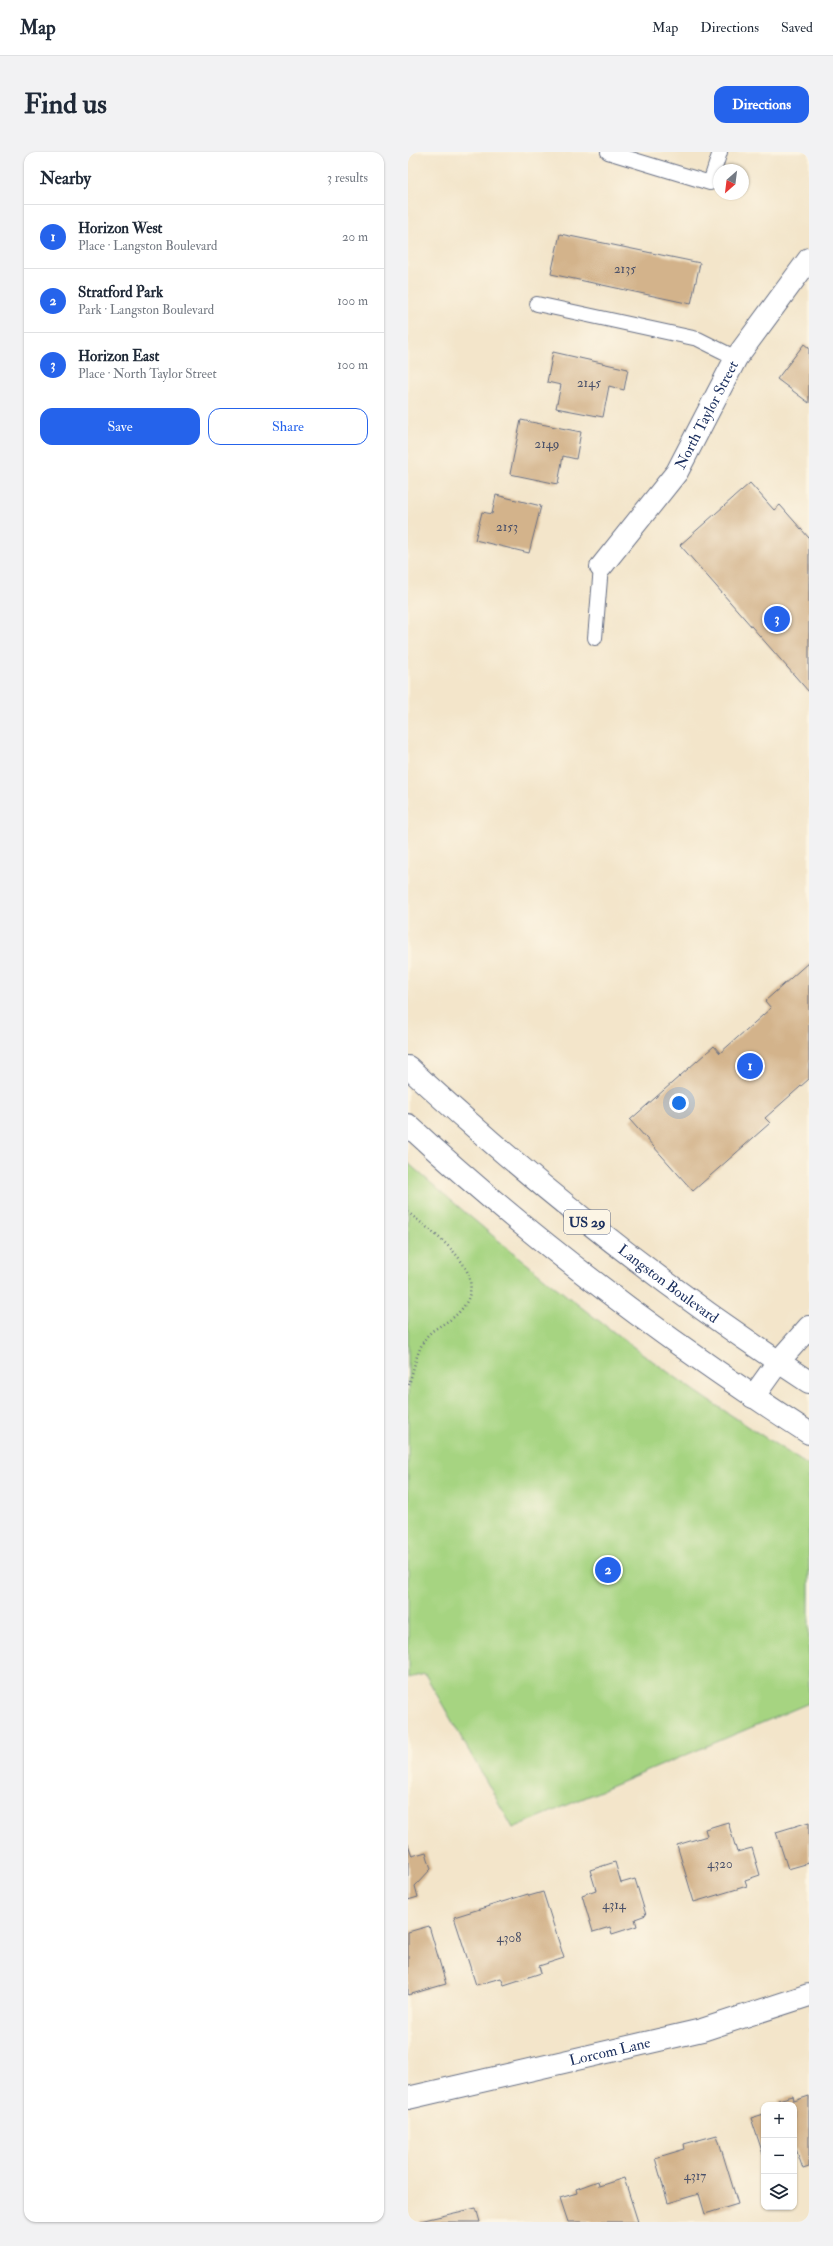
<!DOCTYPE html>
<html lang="en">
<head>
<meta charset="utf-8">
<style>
  body { margin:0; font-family:"IM FELL Double Pica",serif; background:#f2f2f3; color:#1f2937 }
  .controls { position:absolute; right:12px; bottom:12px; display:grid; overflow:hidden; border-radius:8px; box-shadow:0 1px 3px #0004 }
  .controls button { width:36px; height:36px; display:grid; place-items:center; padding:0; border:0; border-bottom:1px solid #e0e1e3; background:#fff; color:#1f2937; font:20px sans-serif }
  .compass { position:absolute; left:305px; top:12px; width:36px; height:36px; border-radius:50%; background:#fff; box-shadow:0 1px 3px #0004; rotate:208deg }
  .you { position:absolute; left:271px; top:951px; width:14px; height:14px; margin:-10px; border:3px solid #fff; border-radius:50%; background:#1a73e8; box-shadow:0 0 0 6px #1a73e833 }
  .badge { display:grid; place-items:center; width:26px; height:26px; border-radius:50%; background:#2563eb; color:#fff; font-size:13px; font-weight:700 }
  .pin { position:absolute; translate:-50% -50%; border:2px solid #fff; box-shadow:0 1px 4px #0006 }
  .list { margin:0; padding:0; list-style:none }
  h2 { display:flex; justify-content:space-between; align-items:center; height:52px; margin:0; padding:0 16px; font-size:17px }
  h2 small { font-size:13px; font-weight:400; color:#747a83 }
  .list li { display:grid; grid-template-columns:26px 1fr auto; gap:12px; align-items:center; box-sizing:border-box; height:64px; padding:0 16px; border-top:1px solid #e0e1e3 }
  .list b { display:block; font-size:15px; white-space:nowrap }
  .list p { margin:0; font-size:13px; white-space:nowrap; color:#747a83 }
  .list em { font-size:13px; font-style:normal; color:#747a83 }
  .actions { display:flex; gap:8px; padding:12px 16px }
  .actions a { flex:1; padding:9px 0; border:1px solid #2563eb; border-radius:12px; text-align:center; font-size:14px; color:#2563eb }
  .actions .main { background:#2563eb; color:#fff }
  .icon { flex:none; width:22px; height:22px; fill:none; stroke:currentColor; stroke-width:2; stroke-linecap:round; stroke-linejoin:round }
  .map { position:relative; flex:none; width:401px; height:2070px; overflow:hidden; border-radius:12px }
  header { display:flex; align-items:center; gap:24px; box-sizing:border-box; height:56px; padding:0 20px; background:#fff; border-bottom:1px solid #e0e1e3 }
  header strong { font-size:19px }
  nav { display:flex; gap:22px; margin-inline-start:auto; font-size:14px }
  .intro { display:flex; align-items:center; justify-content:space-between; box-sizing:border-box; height:96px; padding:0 24px }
  h1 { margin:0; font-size:28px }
  .button { padding:10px 18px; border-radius:12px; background:#2563eb; color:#fff; font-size:14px; font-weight:700 }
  main { display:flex; gap:24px; padding:0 24px }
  aside { flex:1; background:#fff; border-radius:12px; box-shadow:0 1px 3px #0004 }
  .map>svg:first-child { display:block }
</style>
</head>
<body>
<header>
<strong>Map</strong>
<nav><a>Map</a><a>Directions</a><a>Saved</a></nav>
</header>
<div class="intro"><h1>Find us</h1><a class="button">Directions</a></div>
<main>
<aside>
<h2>Nearby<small>3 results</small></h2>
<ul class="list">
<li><span class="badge">1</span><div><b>Horizon West</b><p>Place · Langston Boulevard</p></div><em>20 m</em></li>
<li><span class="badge">2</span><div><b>Stratford Park</b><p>Park · Langston Boulevard</p></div><em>100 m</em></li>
<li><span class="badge">3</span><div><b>Horizon East</b><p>Place · North Taylor Street</p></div><em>100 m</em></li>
</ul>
<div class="actions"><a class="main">Save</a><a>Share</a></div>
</aside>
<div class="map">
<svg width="401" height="2070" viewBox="0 0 401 2070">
  <rect width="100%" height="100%" fill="#fcf5e5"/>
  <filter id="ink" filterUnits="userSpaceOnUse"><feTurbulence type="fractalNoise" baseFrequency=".025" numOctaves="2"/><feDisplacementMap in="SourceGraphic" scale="8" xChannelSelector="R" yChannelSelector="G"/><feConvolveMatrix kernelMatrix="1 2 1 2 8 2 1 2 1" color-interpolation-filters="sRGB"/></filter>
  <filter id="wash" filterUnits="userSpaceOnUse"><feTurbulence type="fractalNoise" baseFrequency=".012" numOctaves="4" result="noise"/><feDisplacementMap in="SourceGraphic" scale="16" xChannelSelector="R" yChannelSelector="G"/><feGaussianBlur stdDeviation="0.9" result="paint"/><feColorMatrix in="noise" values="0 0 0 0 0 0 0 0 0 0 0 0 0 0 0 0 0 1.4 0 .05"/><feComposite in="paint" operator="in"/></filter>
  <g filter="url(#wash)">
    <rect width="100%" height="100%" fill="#f3e5ca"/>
    <!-- green -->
    <path fill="#a6d481" stroke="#608270" d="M0 1011C72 1074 146 1136 223 1193 280 1236 341 1275 401 1314V1551L105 1676 17 1522 0 1526Z"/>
    <g id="blocks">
      <!-- building -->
      <g fill="#d3b38b">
        <path d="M152 82 292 111 283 152 143 122Z"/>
        <path d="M396 192 401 196V251L369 227Z"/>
        <path d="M145 200 220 217 216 238 201 234 195 265 148 256 153 233 139 230Z"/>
        <path d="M113 268 173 280 168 307 155 304 150 332 102 322Z"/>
        <path d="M342 331 366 358 372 353 401 386V540L272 393Z"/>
        <path d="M88 343 133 354 121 401 67 388 74 360 84 362Z"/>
        <path d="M401 810V927L357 966 362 971 285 1039 222 968 306 894 312 901 363 856 357 849Z"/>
        <path d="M320 1670 329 1700 344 1696 352 1723 337 1728 339 1734 286 1750 269 1693 299 1684 297 1677Z"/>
        <path d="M401 1670V1711L380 1717 368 1680Z"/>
        <path d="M0 1692 4 1704 18 1700 23 1717 7 1734 10 1745 0 1748Z"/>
        <path d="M207 1710 213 1731 227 1727 238 1763 227 1767 229 1774 204 1782 202 1775 185 1780 174 1743 188 1738 182 1718Z"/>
        <path d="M135 1740 156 1806 131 1814 133 1821 96 1833 93 1826 68 1833 46 1765 120 1742 121 1744Z"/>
        <path d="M21 1774 38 1832 0 1843V1780Z"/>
        <path d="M385 1944 386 1949 401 1944V2015L395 2017 388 1997 386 1998V1953H371L370 1948Z"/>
        <path d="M356 1962V2005L343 1966Z"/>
        <path d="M309 1983 330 2052 297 2062 291 2042 260 2051 247 2006 277 1997 276 1992Z"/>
        <path d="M216 2026 230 2070H160L152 2046 169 2041 168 2037 190 2029 191 2034Z"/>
        <path d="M68 2056 72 2070H12V2069Z"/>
      </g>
    </g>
  </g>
  <g filter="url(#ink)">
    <use href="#blocks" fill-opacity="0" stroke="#676f84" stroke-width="1"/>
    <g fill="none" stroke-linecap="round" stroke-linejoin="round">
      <defs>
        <g id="lane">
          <path d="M200 0 302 31 312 0"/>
          <path d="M129 152 290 187 328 206"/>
          <path d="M187 486 193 415"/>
        </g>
        <g id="street">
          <path id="s1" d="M193 415 269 320 328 206 401 107"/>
          <path d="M345 1245 370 1210 401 1175"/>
        </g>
        <g id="secondary">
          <path id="s2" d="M0 1946 294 1878 401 1843"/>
        </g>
        <g id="primary">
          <path id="s3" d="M0 915C26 940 54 964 81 988 182 1076 289 1157 401 1230"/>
          <path d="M0 973C124 1088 259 1189 401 1281"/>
        </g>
      </defs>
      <!-- lane casing -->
      <use href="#lane" stroke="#676f84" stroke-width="16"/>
      <!-- street casing -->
      <use href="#street" stroke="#676f84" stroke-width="24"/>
      <!-- secondary casing -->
      <use href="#secondary" stroke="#676f84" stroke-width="24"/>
      <!-- primary casing -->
      <use href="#primary" stroke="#676f84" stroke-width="24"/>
      <!-- path -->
      <path stroke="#676f84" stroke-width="2.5" stroke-dasharray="1 3" stroke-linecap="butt" d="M0 1060C26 1083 87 1120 52 1159 44 1169 31 1173 22 1181 9 1193 6 1219 0 1235"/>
      <!-- lane -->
      <use href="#lane" stroke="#fff" stroke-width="14"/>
      <!-- street -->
      <use href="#street" stroke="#fff" stroke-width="22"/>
      <!-- secondary -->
      <use href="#secondary" stroke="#fff" stroke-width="22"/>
      <!-- primary -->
      <use href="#primary" stroke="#fff" stroke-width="22"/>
    </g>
  </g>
  <g text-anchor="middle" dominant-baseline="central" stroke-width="4" stroke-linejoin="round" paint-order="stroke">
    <!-- number labels -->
    <g font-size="13" fill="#495069">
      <text x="217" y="117">2135</text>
      <text x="181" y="231">2145</text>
      <text x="139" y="292">2149</text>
      <text x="99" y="375">2153</text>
      <text x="312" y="1712">4320</text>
      <text x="206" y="1753">4314</text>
      <text x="101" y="1786">4308</text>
      <text x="287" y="2024">4317</text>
    </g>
    <!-- shield labels -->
    <rect fill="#fcf5e5" stroke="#5e6a86" stroke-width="1" x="156" y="1058" width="46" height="24" rx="3"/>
    <g font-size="14" font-weight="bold" fill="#1b2f5e">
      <text x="179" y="1070">US 29</text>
    </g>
    <!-- street labels -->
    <g font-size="15" fill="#1b2f5e" stroke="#fcf5e5">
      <text stroke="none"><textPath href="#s1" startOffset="186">North Taylor Street</textPath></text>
      <text stroke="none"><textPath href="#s3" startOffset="339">Langston Boulevard</textPath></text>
      <text stroke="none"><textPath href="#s2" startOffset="207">Lorcom Lane</textPath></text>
    </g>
  </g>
</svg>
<div class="controls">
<button>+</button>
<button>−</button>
<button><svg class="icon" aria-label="layers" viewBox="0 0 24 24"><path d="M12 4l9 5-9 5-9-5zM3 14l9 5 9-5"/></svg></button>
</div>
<svg class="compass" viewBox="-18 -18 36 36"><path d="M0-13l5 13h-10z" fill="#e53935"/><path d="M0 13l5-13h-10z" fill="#747a83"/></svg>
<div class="you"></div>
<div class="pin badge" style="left:342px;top:914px">1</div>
<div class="pin badge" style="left:200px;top:1418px">2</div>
<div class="pin badge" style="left:369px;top:467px">3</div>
</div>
</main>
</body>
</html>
